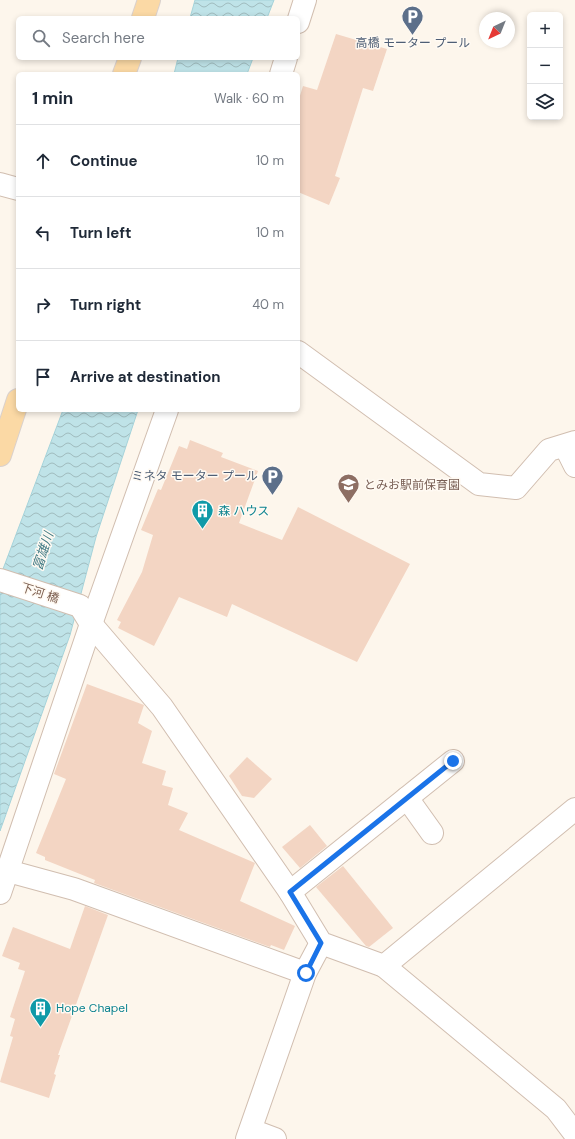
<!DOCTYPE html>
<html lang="en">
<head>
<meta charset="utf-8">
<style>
  body { margin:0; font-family:"DM Sans","Noto Sans JP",sans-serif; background:#f2f2f3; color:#1f2937 }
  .controls { position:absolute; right:12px; top:12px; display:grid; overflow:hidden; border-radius:6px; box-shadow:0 2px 6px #0003 }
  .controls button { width:36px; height:36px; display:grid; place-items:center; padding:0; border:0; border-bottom:1px solid #e0e1e3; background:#fff; color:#1f2937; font:20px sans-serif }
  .compass { position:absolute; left:479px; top:12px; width:36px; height:36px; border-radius:50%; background:#fff; box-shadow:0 2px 6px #0003; rotate:223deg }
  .stop { position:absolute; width:12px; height:12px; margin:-9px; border:3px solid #1a73e8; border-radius:50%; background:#fff }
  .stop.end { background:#1a73e8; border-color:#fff; box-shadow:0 1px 4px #0008 }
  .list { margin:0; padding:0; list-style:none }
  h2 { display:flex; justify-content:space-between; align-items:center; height:52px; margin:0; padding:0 16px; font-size:17px }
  h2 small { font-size:13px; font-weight:400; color:#747a83 }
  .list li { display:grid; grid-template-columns:26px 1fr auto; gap:12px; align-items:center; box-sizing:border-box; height:72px; padding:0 16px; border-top:1px solid #e0e1e3 }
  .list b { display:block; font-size:15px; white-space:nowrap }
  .list em { font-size:13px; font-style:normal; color:#747a83 }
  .icon { flex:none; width:22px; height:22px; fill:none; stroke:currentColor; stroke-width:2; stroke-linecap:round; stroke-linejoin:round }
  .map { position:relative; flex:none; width:575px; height:1139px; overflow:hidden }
  .search { position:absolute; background:#fff; box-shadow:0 2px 6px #0003; left:16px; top:16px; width:284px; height:44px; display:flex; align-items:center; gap:10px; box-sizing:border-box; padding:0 14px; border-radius:6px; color:#747a83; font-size:15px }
  .panel { position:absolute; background:#fff; box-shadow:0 2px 6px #0003; left:16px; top:72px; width:284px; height:340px; border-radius:6px }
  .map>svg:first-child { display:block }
</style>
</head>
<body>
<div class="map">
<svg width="575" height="1139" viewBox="0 0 575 1139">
  <defs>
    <pattern id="water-waves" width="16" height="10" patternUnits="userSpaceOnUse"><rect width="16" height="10" fill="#bfe3e8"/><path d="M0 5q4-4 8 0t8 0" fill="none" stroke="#a0bbbe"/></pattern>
  </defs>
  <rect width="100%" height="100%" fill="#fdf6ec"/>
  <!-- water -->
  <g fill="url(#water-waves)" stroke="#a5d3da">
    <path d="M195 0H274L267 18H190Z"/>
    <path d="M178 58H253L247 74H174Z"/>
    <path d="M63 410H138L96 537 70 635 0 831V577Z"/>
  </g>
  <!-- building -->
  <g fill="#f3d5c3">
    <path d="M336 34 387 49 373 91 363 88 335 176 340 178 329 205 298 192V102L303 86 317 90Z"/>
    <path d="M190 440 223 453 221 457 258 471 239 523 282 540 298 507 410 564 357 662 232 604 227 617 179 597 154 646 118 628 121 622 117 620 142 572 153 535 141 530 158 489 161 490 179 446 187 449Z"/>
    <path d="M87 684 144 705 138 723 152 731 142 763 166 771 162 785 173 788 168 805 188 813 179 830 255 863 240 901 295 926 284 950 271 945 270 947 94 883 95 880 45 860V857L36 853 66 779 54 774Z"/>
    <path d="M247 757 272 779 254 798 242 796 229 776Z"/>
    <path d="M310 825 327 846 300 868 282 847Z"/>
    <path d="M343 866 393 928 369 947 366 946 316 887Z"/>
    <path d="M85 906 108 915 58 1055H60L54 1074 56 1075 49 1098 0 1082 13 1037 10 1036 15 1019 10 1017 25 971 18 969 20 963 2 956 13 927 70 949Z"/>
  </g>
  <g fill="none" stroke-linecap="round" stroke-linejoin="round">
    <defs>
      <g id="street">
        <path d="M298 22 305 0"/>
        <path d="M281 74 286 58"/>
        <path d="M0 184 18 189"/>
        <path d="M298 352 479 484 516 488 549 450 575 442"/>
        <path d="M565 446 575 466"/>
        <path d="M0 580 80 606 91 624 162 707 290 892 321 943 384 966 575 809"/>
        <path d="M407 798 432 833"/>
        <path d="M8 871 74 889 305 973"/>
        <path d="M290 892 453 761"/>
        <path d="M0 893 91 624 167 410"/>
        <path d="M384 966 556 1109 575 1134"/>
        <path d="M251 1130 275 1139"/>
        <path d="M247 1139 305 973 321 943"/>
      </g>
      <g id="primary">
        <path d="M143 18 149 0"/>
        <path d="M124 74 130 58"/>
        <path d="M0 455 18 400"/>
      </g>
    </defs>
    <!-- street casing -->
    <use href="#street" stroke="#d1beb0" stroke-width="24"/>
    <!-- primary casing -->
    <use href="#primary" stroke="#dad1cd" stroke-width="24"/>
    <!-- street -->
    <use href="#street" stroke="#fff" stroke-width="22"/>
    <!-- primary -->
    <use href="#primary" stroke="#fbd9a5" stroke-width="22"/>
  </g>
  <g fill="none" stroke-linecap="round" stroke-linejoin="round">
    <!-- route -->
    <path stroke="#1a73e8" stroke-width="5" d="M306 973 321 943 290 892 453 761"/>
  </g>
  <!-- icons -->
  <defs>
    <symbol id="parking-pin" viewBox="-11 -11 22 30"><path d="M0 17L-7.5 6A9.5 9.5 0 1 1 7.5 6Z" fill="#5c6f8a" stroke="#fffaf3"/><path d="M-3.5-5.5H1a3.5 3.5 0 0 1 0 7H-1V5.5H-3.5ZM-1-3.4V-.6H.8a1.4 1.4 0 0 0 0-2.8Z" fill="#fff"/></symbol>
    <symbol id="school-pin" viewBox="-11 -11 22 30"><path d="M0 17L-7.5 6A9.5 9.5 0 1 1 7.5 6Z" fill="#8d6e63" stroke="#fffaf3"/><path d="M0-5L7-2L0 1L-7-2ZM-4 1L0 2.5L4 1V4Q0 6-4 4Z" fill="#fff"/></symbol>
    <symbol id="building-pin" viewBox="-11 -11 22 30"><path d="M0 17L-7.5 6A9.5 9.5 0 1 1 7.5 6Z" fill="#0f9aa8" stroke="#fffaf3"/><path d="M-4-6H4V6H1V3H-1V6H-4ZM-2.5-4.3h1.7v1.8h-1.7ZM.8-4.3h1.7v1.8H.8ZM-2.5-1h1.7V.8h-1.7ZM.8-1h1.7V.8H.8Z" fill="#fff"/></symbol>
  </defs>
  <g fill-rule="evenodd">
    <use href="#parking-pin" x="400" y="4" width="25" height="34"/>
    <use href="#parking-pin" x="260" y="464" width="25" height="34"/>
    <use href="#school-pin" x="336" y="472" width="25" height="34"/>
    <use href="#building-pin" x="190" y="498" width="25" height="34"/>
    <use href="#building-pin" x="28" y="996" width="25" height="34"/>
  </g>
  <g text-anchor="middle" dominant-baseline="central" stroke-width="3" stroke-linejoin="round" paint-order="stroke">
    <!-- service labels -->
    <g font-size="12" fill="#4e5e75" stroke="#fffaf3">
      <text x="413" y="43">高橋 モーター プール</text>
      <text x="258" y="476" text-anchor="end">ミネタ モーター プール</text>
    </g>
    <!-- education labels -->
    <g font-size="12" fill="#785e54" stroke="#fffaf3" text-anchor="start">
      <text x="364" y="485">とみお駅前保育園</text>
    </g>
    <!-- culture labels -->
    <g font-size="12" fill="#0d838f" stroke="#fffaf3" text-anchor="start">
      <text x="218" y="511">森 ハウス</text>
      <text x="56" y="1008">Hope Chapel</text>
    </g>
    <!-- street labels -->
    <g font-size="12" fill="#7a5c4d" stroke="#fffaf3">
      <text transform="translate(40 593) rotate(18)">下河 橋</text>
    </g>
    <!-- water labels -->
    <g font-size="13" font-style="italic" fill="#437c86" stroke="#fffaf3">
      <text transform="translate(43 551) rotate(-72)">富雄川</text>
    </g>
  </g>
</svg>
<div class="controls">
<button>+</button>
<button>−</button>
<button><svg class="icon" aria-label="layers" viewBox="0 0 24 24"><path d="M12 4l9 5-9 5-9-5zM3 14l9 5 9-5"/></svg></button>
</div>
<svg class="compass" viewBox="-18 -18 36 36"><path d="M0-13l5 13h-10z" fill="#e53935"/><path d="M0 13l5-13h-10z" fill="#747a83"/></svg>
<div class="stop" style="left:306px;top:973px"></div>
<div class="stop end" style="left:453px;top:761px"></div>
<div class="search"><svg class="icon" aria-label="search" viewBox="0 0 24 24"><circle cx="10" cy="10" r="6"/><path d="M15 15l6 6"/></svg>Search here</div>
<section class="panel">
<h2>1 min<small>Walk · 60 m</small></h2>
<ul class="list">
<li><svg class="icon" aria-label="ahead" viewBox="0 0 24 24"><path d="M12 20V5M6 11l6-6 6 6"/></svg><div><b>Continue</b></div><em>10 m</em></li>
<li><svg class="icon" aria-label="left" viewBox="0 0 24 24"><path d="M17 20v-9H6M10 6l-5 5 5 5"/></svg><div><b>Turn left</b></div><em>10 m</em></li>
<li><svg class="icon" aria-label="right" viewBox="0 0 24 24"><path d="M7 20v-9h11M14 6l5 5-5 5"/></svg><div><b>Turn right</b></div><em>40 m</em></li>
<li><svg class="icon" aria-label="arrive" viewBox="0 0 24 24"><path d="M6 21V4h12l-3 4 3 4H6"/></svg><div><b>Arrive at destination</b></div></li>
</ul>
</section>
</div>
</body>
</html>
